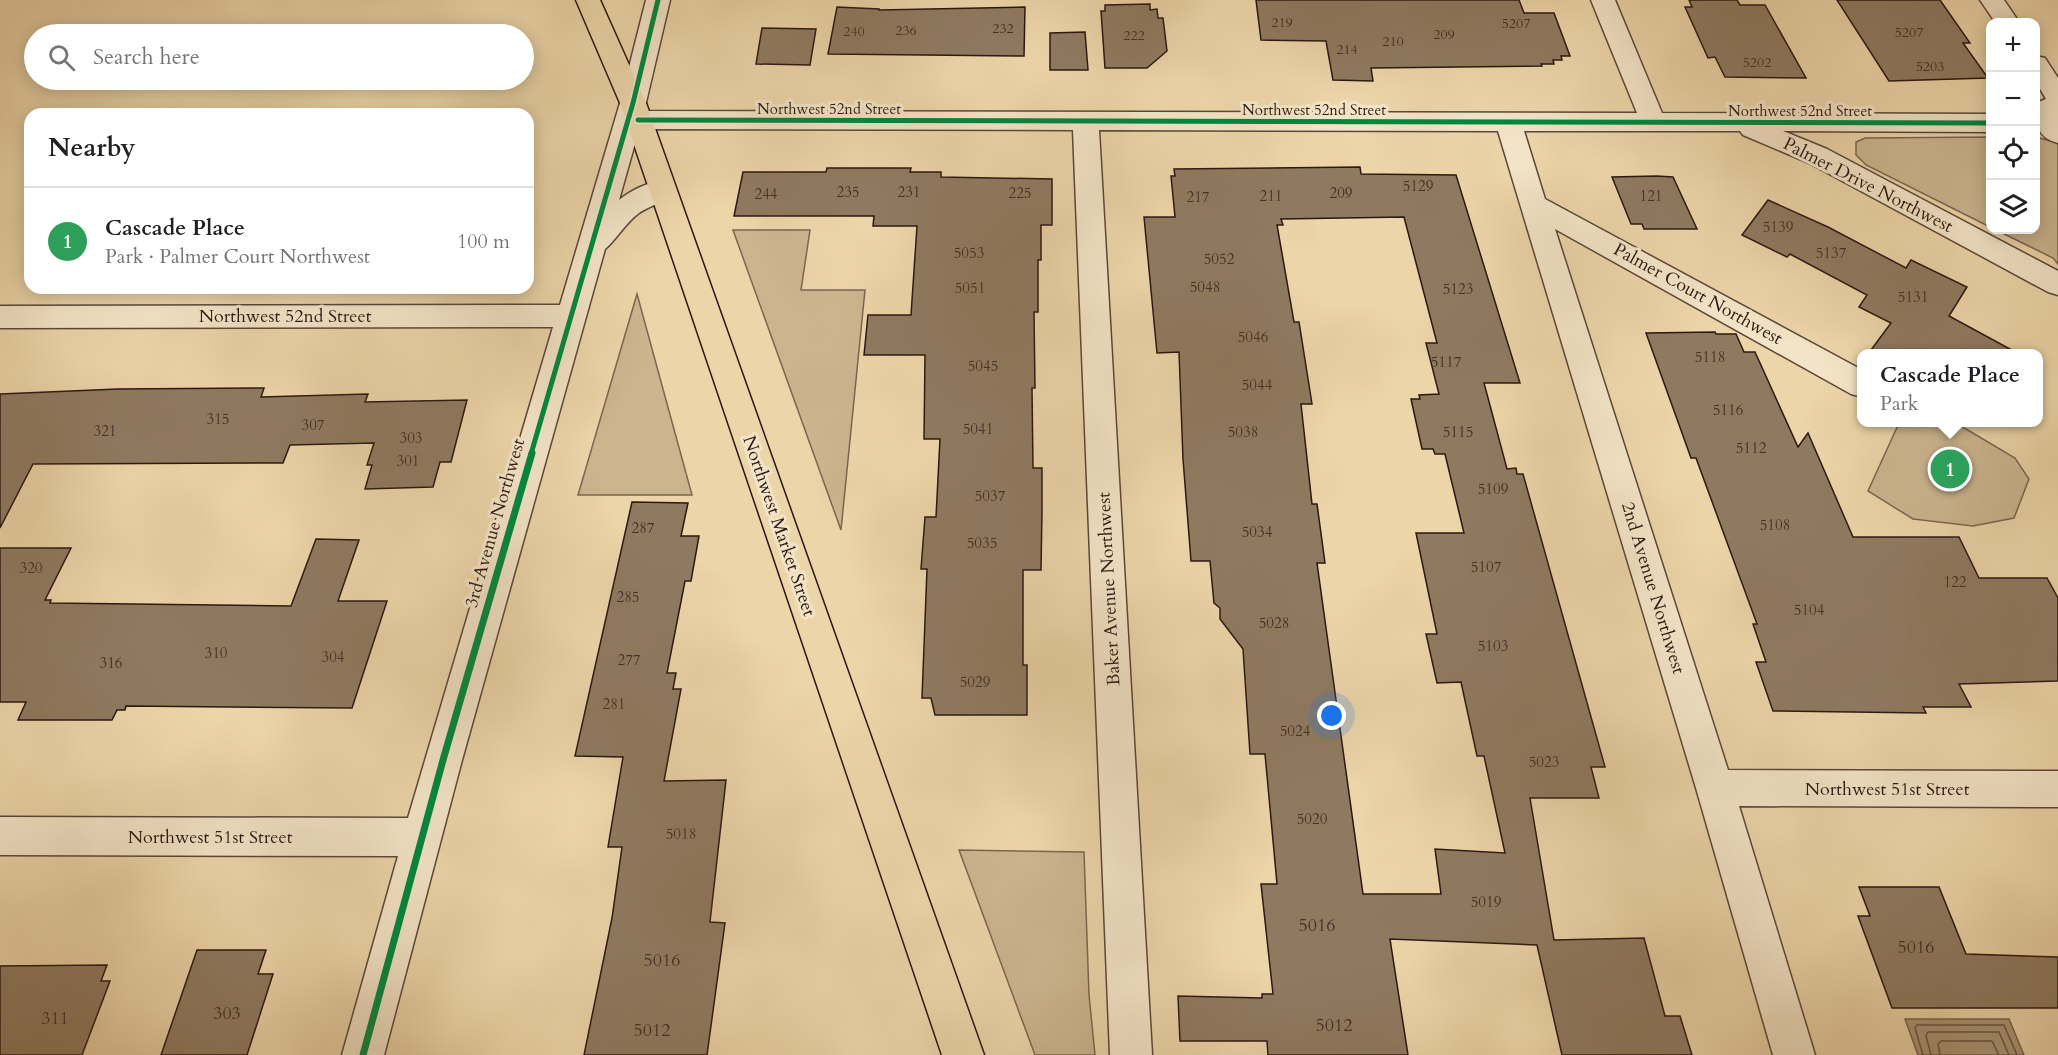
<!DOCTYPE html>
<html lang="en">
<head>
<meta charset="utf-8">
<style>
  body { margin:0; font-family:Cardo,serif; background:#f6f6f6; color:#202124 }
  .controls { position:absolute; right:18px; top:18px; display:grid; overflow:hidden; border-radius:12px; box-shadow:0 3px 15px #0003 }
  .controls button { width:54px; height:54px; display:grid; place-items:center; padding:0; border:0; border-bottom:2px solid #e0e0e0; background:#fff; color:#202124; font:30px sans-serif }
  .you { position:absolute; left:1332px; top:716px; width:21px; height:21px; margin:-15px; border:4px solid #fff; border-radius:50%; background:#1a73e8; box-shadow:0 0 0 9px #1a73e833 }
  .badge { display:grid; place-items:center; width:39px; height:39px; border-radius:50%; background:#1a73e8; color:#fff; font-size:20px; font-weight:700 }
  .pin { position:absolute; translate:-50% -50%; border:3px solid #fff; box-shadow:0 2px 6px #0006 }
  .popup { position:absolute; left:1857px; top:349px; width:186px; height:78px; box-sizing:border-box; display:grid; place-content:center; border-radius:12px; background:#fff; filter:drop-shadow(0 2px 4px #0005); font-size:20px; white-space:nowrap; color:#757577 }
  .popup b { font-size:22px; color:#202124 }
  .popup::after { content:''; position:absolute; left:50%; top:100%; margin-left:-12px; border:12px solid transparent; border-top-color:#fff }
  .list { margin:0; padding:0; list-style:none }
  h2 { display:flex; justify-content:space-between; align-items:center; height:78px; margin:0; padding:0 24px; font-size:26px }
  h2 small { font-size:20px; font-weight:400; color:#757577 }
  .list li { display:grid; grid-template-columns:39px 1fr auto; gap:18px; align-items:center; box-sizing:border-box; height:108px; padding:0 24px; border-top:2px solid #e0e0e0 }
  .list b { display:block; font-size:22px; white-space:nowrap }
  .list p { margin:0; font-size:20px; white-space:nowrap; color:#757577 }
  .list em { font-size:20px; font-style:normal; color:#757577 }
  .icon { flex:none; width:33px; height:33px; fill:none; stroke:currentColor; stroke-width:2; stroke-linecap:round; stroke-linejoin:round }
  .map { position:relative; flex:none; width:2058px; height:1055px; overflow:hidden }
  .search { position:absolute; background:#fff; box-shadow:0 3px 15px #0003; left:24px; top:24px; width:510px; height:66px; display:flex; align-items:center; gap:15px; box-sizing:border-box; padding:0 21px; border-radius:33px; color:#757577; font-size:22px }
  .panel { position:absolute; background:#fff; box-shadow:0 3px 15px #0003; left:24px; top:108px; width:510px; height:186px; border-radius:18px }
  .map>svg:first-child { display:block }
</style>
</head>
<body>
<div class="map">
<svg width="2058" height="1055" viewBox="0 0 2058 1055">
  <rect width="100%" height="100%" fill="#ecd5a9"/>
  <filter id="stains"><feTurbulence type="fractalNoise" baseFrequency=".00333" numOctaves="4"/><feColorMatrix values="0 0 0 0 .2 0 0 0 0 .09 0 0 0 0 .02 0 0 0 .5 -.17"/></filter>
  <radialGradient id="worn" r=".72"><stop offset=".6" stop-color="#630" stop-opacity="0"/><stop offset="1" stop-color="#630" stop-opacity=".3"/></radialGradient>
  <!-- green -->
  <g fill="#cbb58f" stroke="#7b6650" stroke-width="1.5">
    <path d="M1990 137V227L1866 165 1856 155V142L1865 138Z"/>
    <path d="M2036 137 2058 143V264L2053 258 1996 230H2036Z"/>
    <path d="M733 230H810L801 290H865L841 530Z"/>
    <path d="M637 294 692 495H578Z"/>
    <path d="M1899 423H1956L2015 458 2029 479 2014 518 1973 526 1913 519 1868 491Z"/>
    <path d="M959 850 1084 852 1089 995 1095 1055H1035Z"/>
  </g>
  <!-- water -->
  <path fill="#aa9576" stroke="#77634e" stroke-width="1.5" d="M1905 1019H2009L2024 1055H1918Z"/>
  <g fill="none" stroke-linecap="round" stroke-linejoin="round">
    <!-- shore -->
    <g stroke="#6a5644" stroke-width="1.5">
      <path d="M1923 1055 1915 1028 1917 1025H2004L2017 1055"/>
      <path d="M1931 1055 1926 1036 1928 1032H1999L2009 1055"/>
      <path d="M1940 1055 1938 1044 1941 1041H1992L1999 1055"/>
    </g>
  </g>
  <!-- building -->
  <g fill="#8f7a61" stroke="#2b1812" stroke-width="1.5" fill-rule="evenodd">
    <path d="M1256 0H1519L1524 13H1554L1570 56H1561L1562 60H1553L1554 64H1541L1542 66 1371 68 1373 81 1333 80 1326 41 1261 40Z"/>
    <path d="M1689 0H1737L1740 5H1765L1806 78 1725 77 1715 57 1708 58 1685 7H1692Z"/>
    <path d="M1837 0H1940L1970 43H1963L1988 78 1889 81Z"/>
    <path d="M1150 4V10L1157 9 1158 18H1163L1167 51 1147 68H1105L1101 11H1105V5Z"/>
    <path d="M837 7 879 9V10L1025 7 1024 56 828 54Z"/>
    <path d="M762 28 816 29 810 65 756 64Z"/>
    <path d="M1085 32 1088 70H1050V33Z"/>
    <path d="M1360 167 1361 174 1456 175 1520 383H1484L1507 469 1516 468 1517 474H1523L1605 767H1591L1599 798H1530L1554 940 1644 938 1665 1016H1680L1692 1055H1562L1537 945 1390 939 1408 1055H1268L1267 1041H1180L1178 996 1262 998V994H1273L1261 884H1277L1265 754H1250L1243 649 1220 619V608L1214 603 1210 561H1191L1183 459 1179 352 1157 353 1144 217H1175L1171 176H1175L1174 169ZM1404 217 1437 343H1426L1439 394 1419 395 1420 399H1411L1422 449H1433L1435 454H1445L1464 533H1416L1437 634H1426L1437 683 1461 682 1477 756H1484L1505 853 1435 849 1441 894H1363L1317 563H1325L1317 504H1312L1301 404H1312L1299 322H1294L1277 225H1283L1281 219Z"/>
    <path d="M827 168H911L910 172H941V177L1052 179V225H1041V260H1038V312H1034L1035 388H1032L1033 468H1042V510L1041 570H1023V665H1027V715H935L931 698H922L927 569H921L925 517H936L940 439H924L925 355H864L868 315H911L917 226H873L874 216H734L743 172H826Z"/>
    <path d="M1657 176 1673 177 1697 229H1644L1642 224H1631L1612 177Z"/>
    <path d="M1768 200 1828 227 1906 268 1911 260 1967 287 1949 316 2019 354H1868L1891 323 1859 307 1867 295 1790 254 1787 257 1742 235Z"/>
    <path d="M1715 332 1716 334H1736L1744 352H1755L1798 447 1808 433 1853 537H1959L1979 578H2047L2058 598V681L1959 684 1971 707H1923L1926 713 1773 711 1756 662H1766L1753 624H1757L1696 458H1691L1646 333Z"/>
    <path d="M264 388 261 397 368 394 365 402 467 400 451 462H440L433 487 365 489 372 465H367L374 443 290 445 283 463 33 464 0 528V394L118 389Z"/>
    <path d="M632 502 688 503 681 536H699L691 581H685L667 673H676L673 689H681L664 781 726 780 710 922 725 923 707 1055H584L612 918 622 847H608L623 757 575 756Z"/>
    <path d="M316 539 359 540 338 601H387L352 708 126 706 125 710H117L112 720H18L26 702H0V548H71L45 600H51L50 603 291 606Z"/>
    <path d="M1859 887H1939L1966 954 2058 957V1008H1892L1858 916H1870Z"/>
    <path d="M197 950H266L258 974H273L247 1055H161Z"/>
    <path d="M107 965 101 981H110L82 1055H0V966Z"/>
  </g>
  <g fill="none" stroke-linecap="round" stroke-linejoin="round">
    <defs>
      <g id="minor">
        <path d="M646 0H670L644 111 1637 113 1591 0H1615L1662 113 1990 114V132L1783 131 1827 149 2058 271V295L2048 292 1809 163 1743 135 1740 131H1524L1545 199 1862 370V397L1851 394 1555 229 1728 770 2058 771V807L1739 806 1815 1055H1773L1696 788 1498 131 1099 130 1152 1055H1110L1073 130 639 129 619 200C633 189 654 178 672 183L676 190C669 202 650 205 639 213 625 223 617 239 605 249L462 760 384 1055H342L398 856 0 855V817L408 818 553 327 0 328V306L560 305 620 103Z"/>
        <path d="M1980 0H2004L2019 22H1995Z"/>
        <path d="M2036 56 2045 58 2058 78V143C2036 137 2036 124 2036 103L2046 99 2036 82Z"/>
      </g>
      <path id="major" d="M576 0H600L646 103 984 1055H942L620 103Z"/>
    </defs>
    <!-- minor casing -->
    <use href="#minor" stroke="#5b4738" stroke-width="3"/>
    <!-- major casing -->
    <use href="#major" stroke="#2b1812" stroke-width="3"/>
    <!-- minor -->
    <use href="#minor" fill="#f3e4c7" fill-rule="evenodd"/>
    <!-- major -->
    <use href="#major" fill="#ecd5a9" fill-rule="evenodd"/>
    <defs>
      <g id="cycleway-far1">
        <path d="M638 120 1990 123"/>
        <path d="M531 454 633 103 658 0"/>
      </g>
      <path id="cycleway" d="M363 1055 443 760 532 453"/>
    </defs>
    <!-- cycleway-far1 casing -->
    <use href="#cycleway-far1" stroke="#f3e4c7" stroke-width="8"/>
    <!-- cycleway casing -->
    <use href="#cycleway" stroke="#f3e4c7" stroke-width="10"/>
    <!-- cycleway-far1 -->
    <use href="#cycleway-far1" stroke="#00873e" stroke-width="5"/>
    <!-- cycleway -->
    <use href="#cycleway" stroke="#00873e" stroke-width="7"/>
  </g>
  <g text-anchor="middle" dominant-baseline="central" stroke-width="6" stroke-linejoin="round" paint-order="stroke">
    <!-- far-number labels -->
    <g font-size="14" fill="#443026">
      <text x="1282" y="22">219</text>
      <text x="1516" y="23">5207</text>
      <text x="1003" y="28">232</text>
      <text x="906" y="30">236</text>
      <text x="854" y="31">240</text>
      <text x="1909" y="32">5207</text>
      <text x="1444" y="34">209</text>
      <text x="1134" y="35">222</text>
      <text x="1393" y="41">210</text>
      <text x="1347" y="49">214</text>
      <text x="1757" y="62">5202</text>
      <text x="1930" y="66">5203</text>
    </g>
    <!-- far-street labels -->
    <g font-size="15" fill="#2b1812" stroke="#f3e4c7">
      <text x="829" y="109">Northwest 52nd Street</text>
      <text x="1314" y="110">Northwest 52nd Street</text>
      <text x="1800" y="111">Northwest 52nd Street</text>
    </g>
    <!-- number labels -->
    <g font-size="15" fill="#443026">
      <text x="1418" y="186">5129</text>
      <text x="848" y="192">235</text>
      <text x="909" y="192">231</text>
      <text x="1020" y="193">225</text>
      <text x="1341" y="193">209</text>
      <text x="766" y="194">244</text>
      <text x="1271" y="196">211</text>
      <text x="1651" y="196">121</text>
      <text x="1198" y="197">217</text>
      <text x="1778" y="227">5139</text>
      <text x="969" y="253">5053</text>
      <text x="1831" y="253">5137</text>
      <text x="1219" y="259">5052</text>
      <text x="1205" y="287">5048</text>
      <text x="970" y="288">5051</text>
      <text x="1458" y="289">5123</text>
      <text x="1913" y="297">5131</text>
      <text x="1253" y="337">5046</text>
      <text x="1710" y="357">5118</text>
      <text x="1446" y="362">5117</text>
      <text x="983" y="366">5045</text>
      <text x="1257" y="385">5044</text>
      <text x="1728" y="410">5116</text>
      <text x="218" y="419">315</text>
      <text x="313" y="425">307</text>
      <text x="978" y="429">5041</text>
      <text x="105" y="431">321</text>
      <text x="1243" y="432">5038</text>
      <text x="1458" y="432">5115</text>
      <text x="411" y="438">303</text>
      <text x="1751" y="448">5112</text>
      <text x="408" y="461">301</text>
      <text x="1493" y="489">5109</text>
      <text x="990" y="496">5037</text>
      <text x="1775" y="525">5108</text>
      <text x="643" y="528">287</text>
      <text x="1257" y="532">5034</text>
      <text x="982" y="543">5035</text>
      <text x="1486" y="567">5107</text>
      <text x="31" y="568">320</text>
      <text x="1955" y="582">122</text>
      <text x="628" y="597">285</text>
      <text x="1809" y="610">5104</text>
      <text x="1274" y="623">5028</text>
      <text x="1493" y="646">5103</text>
      <text x="216" y="653">310</text>
      <text x="333" y="657">304</text>
      <text x="629" y="660">277</text>
      <text x="111" y="663">316</text>
      <text x="975" y="682">5029</text>
      <text x="614" y="704">281</text>
      <text x="1295" y="731">5024</text>
      <text x="1544" y="762">5023</text>
      <text x="1312" y="819">5020</text>
      <text x="681" y="834">5018</text>
      <text x="1486" y="902">5019</text>
    </g>
    <!-- street labels -->
    <g font-size="18" fill="#2b1812" stroke="#f3e4c7">
      <text transform="translate(1868 185) rotate(27)">Palmer Drive Northwest</text>
      <text transform="translate(1698 294) rotate(29)">Palmer Court Northwest</text>
      <text x="285" y="316">Northwest 52nd Street</text>
      <text transform="translate(495 523) rotate(-74)">3rd Avenue Northwest</text>
      <text transform="translate(779 526) rotate(71)">Northwest Market Street</text>
      <text transform="translate(1653 588) rotate(73)">2nd Avenue Northwest</text>
      <text transform="translate(1109 589) rotate(-93)">Baker Avenue Northwest</text>
      <text x="1887" y="789">Northwest 51st Street</text>
      <text x="210" y="837">Northwest 51st Street</text>
    </g>
    <!-- near-number labels -->
    <g font-size="18" fill="#443026">
      <text x="1317" y="925">5016</text>
      <text x="1916" y="947">5016</text>
      <text x="662" y="960">5016</text>
      <text x="227" y="1013">303</text>
      <text x="55" y="1018">311</text>
      <text x="1334" y="1025">5012</text>
      <text x="652" y="1030">5012</text>
    </g>
  </g>
  <rect width="100%" height="100%" filter="url(#stains)"/>
  <rect width="100%" height="100%" fill="url(#worn)"/>
</svg>
<div class="controls">
<button>+</button>
<button>−</button>
<button><svg class="icon" aria-label="locate" viewBox="0 0 24 24"><circle cx="12" cy="12" r="6"/><path d="M12 2v4M12 18v4M2 12h4M18 12h4"/></svg></button>
<button><svg class="icon" aria-label="layers" viewBox="0 0 24 24"><path d="M12 4l9 5-9 5-9-5zM3 14l9 5 9-5"/></svg></button>
</div>
<div class="you"></div>
<div class="pin badge" style="left:1950px;top:469px;background:#2e9e5b">1</div>
<div class="popup"><b>Cascade Place</b>Park</div>
<div class="search"><svg class="icon" aria-label="search" viewBox="0 0 24 24"><circle cx="10" cy="10" r="6"/><path d="M15 15l6 6"/></svg>Search here</div>
<section class="panel">
<h2>Nearby<small></small></h2>
<ul class="list">
<li><span class="badge" style="background:#2e9e5b">1</span><div><b>Cascade Place</b><p>Park · Palmer Court Northwest</p></div><em>100 m</em></li>
</ul>
</section>
</div>
</body>
</html>
